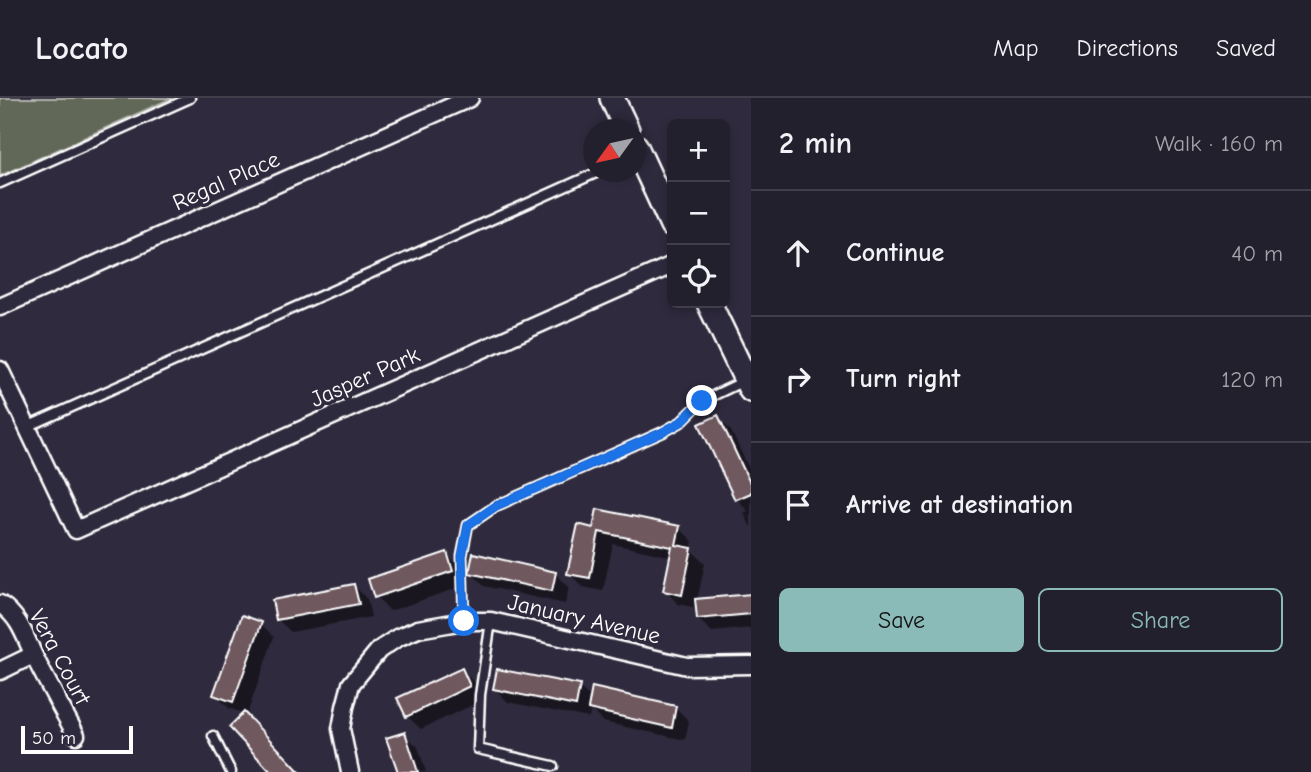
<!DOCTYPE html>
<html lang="en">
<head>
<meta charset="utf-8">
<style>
  body { margin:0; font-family:"Comic Neue",sans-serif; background:#2b2836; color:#f1f3f6 }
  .controls { position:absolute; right:21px; top:21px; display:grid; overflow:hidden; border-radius:10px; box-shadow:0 4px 10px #0003 }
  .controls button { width:63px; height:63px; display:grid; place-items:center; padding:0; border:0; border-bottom:2px solid #403e4a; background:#23202e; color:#f1f3f6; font:35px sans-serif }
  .compass { position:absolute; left:583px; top:21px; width:63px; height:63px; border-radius:50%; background:#23202e; box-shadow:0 4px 10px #0003; rotate:237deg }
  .scale { position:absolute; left:21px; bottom:18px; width:112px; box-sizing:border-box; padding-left:7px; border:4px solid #fff; border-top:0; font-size:19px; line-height:24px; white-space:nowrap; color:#fff; -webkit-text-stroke:5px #2f2a3d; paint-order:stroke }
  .stop { position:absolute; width:21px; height:21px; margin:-16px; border:5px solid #1a73e8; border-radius:50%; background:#fff }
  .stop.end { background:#1a73e8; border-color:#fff; box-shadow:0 2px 7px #0008 }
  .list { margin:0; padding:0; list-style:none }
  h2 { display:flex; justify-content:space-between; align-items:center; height:91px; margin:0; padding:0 28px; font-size:30px }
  h2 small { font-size:23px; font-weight:400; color:#a3a3aa }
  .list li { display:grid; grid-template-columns:46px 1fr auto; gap:21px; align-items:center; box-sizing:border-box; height:126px; padding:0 28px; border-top:2px solid #403e4a }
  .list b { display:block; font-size:26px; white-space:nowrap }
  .list em { font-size:23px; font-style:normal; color:#a3a3aa }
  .actions { display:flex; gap:14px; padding:21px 28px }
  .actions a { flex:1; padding:16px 0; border:2px solid #8bbbb9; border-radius:10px; text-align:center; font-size:24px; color:#8bbbb9 }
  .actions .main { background:#8bbbb9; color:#111 }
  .icon { flex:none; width:38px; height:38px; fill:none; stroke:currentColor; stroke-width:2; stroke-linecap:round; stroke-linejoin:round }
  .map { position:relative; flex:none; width:751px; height:674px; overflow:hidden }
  header { display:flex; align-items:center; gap:42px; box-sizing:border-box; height:98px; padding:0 35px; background:#23202e; border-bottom:2px solid #403e4a }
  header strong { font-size:33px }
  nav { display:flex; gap:38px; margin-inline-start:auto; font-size:24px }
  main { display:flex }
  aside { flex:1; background:#23202e }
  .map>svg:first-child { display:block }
</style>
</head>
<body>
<header>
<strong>Locato</strong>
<nav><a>Map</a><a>Directions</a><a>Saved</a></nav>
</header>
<main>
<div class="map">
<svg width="751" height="674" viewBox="0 0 751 674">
  <rect width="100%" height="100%" fill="#2f2a3d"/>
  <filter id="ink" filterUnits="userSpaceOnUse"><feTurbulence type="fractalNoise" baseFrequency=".0143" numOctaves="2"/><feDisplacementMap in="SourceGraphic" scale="14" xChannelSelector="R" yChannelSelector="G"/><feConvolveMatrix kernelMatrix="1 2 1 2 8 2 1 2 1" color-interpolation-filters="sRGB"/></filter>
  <g filter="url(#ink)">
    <!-- green -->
    <path fill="#626759" stroke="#b0b3ac" stroke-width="2" d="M0 0H172L0 78Z"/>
    <!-- shadow -->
    <g fill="#0007">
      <path d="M718 319 731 333 751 375V430L744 415 748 413 737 401Z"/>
      <path d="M679 430 693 443 691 452 705 465 697 503 751 497V530L712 534 698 521 697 510 678 506 665 492 672 459 613 446 603 493 583 489 569 475 594 432Z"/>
      <path d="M446 456 460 469 466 487 390 513 376 499 370 482Z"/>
      <path d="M471 474 555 475 569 489 565 506 484 488Z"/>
      <path d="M354 488 367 501 371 519 291 534 277 521Z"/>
      <path d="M243 519 261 526 274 539 246 619 299 674H274L231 629 245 616 229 610 215 597Z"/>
      <path d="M461 572 475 585 483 602 421 631 407 618Z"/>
      <path d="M579 589 592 601 675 609 689 623 685 642 603 624 591 612 589 620 508 604 495 591Z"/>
      <path d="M404 636 418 649 426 674H399Z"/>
    </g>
    <!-- building -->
    <g fill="#6f585f" stroke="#fff" stroke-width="2">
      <path d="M718 317 751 387V395L735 402 699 326Z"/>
      <path d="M597 411 680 428 676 447 692 450 682 497 663 493 672 449 599 434 590 480 567 476 578 426 593 430Z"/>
      <path d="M447 454 453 473 374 500 368 481Z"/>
      <path d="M473 455 556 474 552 493 469 475Z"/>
      <path d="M354 486 359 506 276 522 272 502Z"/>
      <path d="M751 496V516L697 521 695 501Z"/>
      <path d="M242 517 262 524 233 604 213 597Z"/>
      <path d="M462 570 470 588 406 619 397 600Z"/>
      <path d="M497 571 580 587 576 608 493 591Z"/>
      <path d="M592 589 676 608 672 630 588 611Z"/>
      <path d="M244 614 300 674H271L229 629Z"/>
      <path d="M405 634 418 674H398L386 640Z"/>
    </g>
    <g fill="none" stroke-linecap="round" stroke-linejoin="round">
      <defs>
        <g id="lane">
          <path d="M0 85 190 0"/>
          <path d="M27 329 598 74"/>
          <path d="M464 523 462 458 468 427 496 408 663 334 681 324 702 303 744 283"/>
          <path d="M491 523 480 597 478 651 553 668"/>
          <path d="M213 638 231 674"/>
        </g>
        <g id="street">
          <path d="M0 209 470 0"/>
          <path d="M0 272 76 432 672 167"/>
          <path d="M0 506C20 519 25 539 35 560 48 586 62 611 76 637"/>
          <path d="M0 573 33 557"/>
          <path d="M350 674 341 631 345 609 351 586 379 552 397 540 418 531 464 523H491L687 568 751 567"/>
        </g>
        <g id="secondary">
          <path d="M612 0 627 32"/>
          <path d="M636 49 672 127"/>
          <path d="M709 205 751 292"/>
        </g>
      </defs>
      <!-- lane casing -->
      <use href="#lane" stroke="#fff" stroke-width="13"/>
      <!-- street casing -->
      <use href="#street" stroke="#fff" stroke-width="21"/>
      <!-- secondary casing -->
      <use href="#secondary" stroke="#fff" stroke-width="28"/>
      <!-- lane -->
      <use href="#lane" stroke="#2f2a3d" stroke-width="8"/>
      <!-- street -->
      <use href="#street" stroke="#2f2a3d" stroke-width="16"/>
      <!-- secondary -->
      <use href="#secondary" stroke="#2f2a3d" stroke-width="23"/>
    </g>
  </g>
  <g fill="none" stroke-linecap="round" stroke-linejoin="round" filter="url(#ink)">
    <!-- route -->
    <path stroke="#1a73e8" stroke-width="9" d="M464 523 462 458 468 427 496 408 663 334 681 324 702 303"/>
  </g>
  <g text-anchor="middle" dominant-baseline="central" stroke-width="7" stroke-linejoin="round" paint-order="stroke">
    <!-- street labels -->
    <g font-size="23" fill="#fff" stroke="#2f2a3d">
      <text transform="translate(226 83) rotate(-24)">Regal Place</text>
      <text transform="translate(365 279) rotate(-24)">Jasper Park</text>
      <text transform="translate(584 521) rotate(13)">January Avenue</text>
      <text transform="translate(60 559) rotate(62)">Vera Court</text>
    </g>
  </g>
</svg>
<div class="controls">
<button>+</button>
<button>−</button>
<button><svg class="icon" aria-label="locate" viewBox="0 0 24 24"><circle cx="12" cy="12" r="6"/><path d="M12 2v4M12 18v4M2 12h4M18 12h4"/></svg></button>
</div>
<svg class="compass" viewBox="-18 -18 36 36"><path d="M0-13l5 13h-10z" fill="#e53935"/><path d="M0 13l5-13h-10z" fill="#a3a3aa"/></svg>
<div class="scale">50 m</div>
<div class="stop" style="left:464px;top:523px"></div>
<div class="stop end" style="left:702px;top:303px"></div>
</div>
<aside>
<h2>2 min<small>Walk · 160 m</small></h2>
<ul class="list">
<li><svg class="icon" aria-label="ahead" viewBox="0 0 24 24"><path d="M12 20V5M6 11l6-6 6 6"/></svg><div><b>Continue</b></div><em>40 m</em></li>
<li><svg class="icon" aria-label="right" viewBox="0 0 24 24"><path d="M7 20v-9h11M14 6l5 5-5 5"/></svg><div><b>Turn right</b></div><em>120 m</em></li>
<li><svg class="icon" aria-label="arrive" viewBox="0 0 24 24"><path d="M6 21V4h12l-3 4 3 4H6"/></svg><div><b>Arrive at destination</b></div></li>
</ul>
<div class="actions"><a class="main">Save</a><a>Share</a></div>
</aside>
</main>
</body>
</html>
